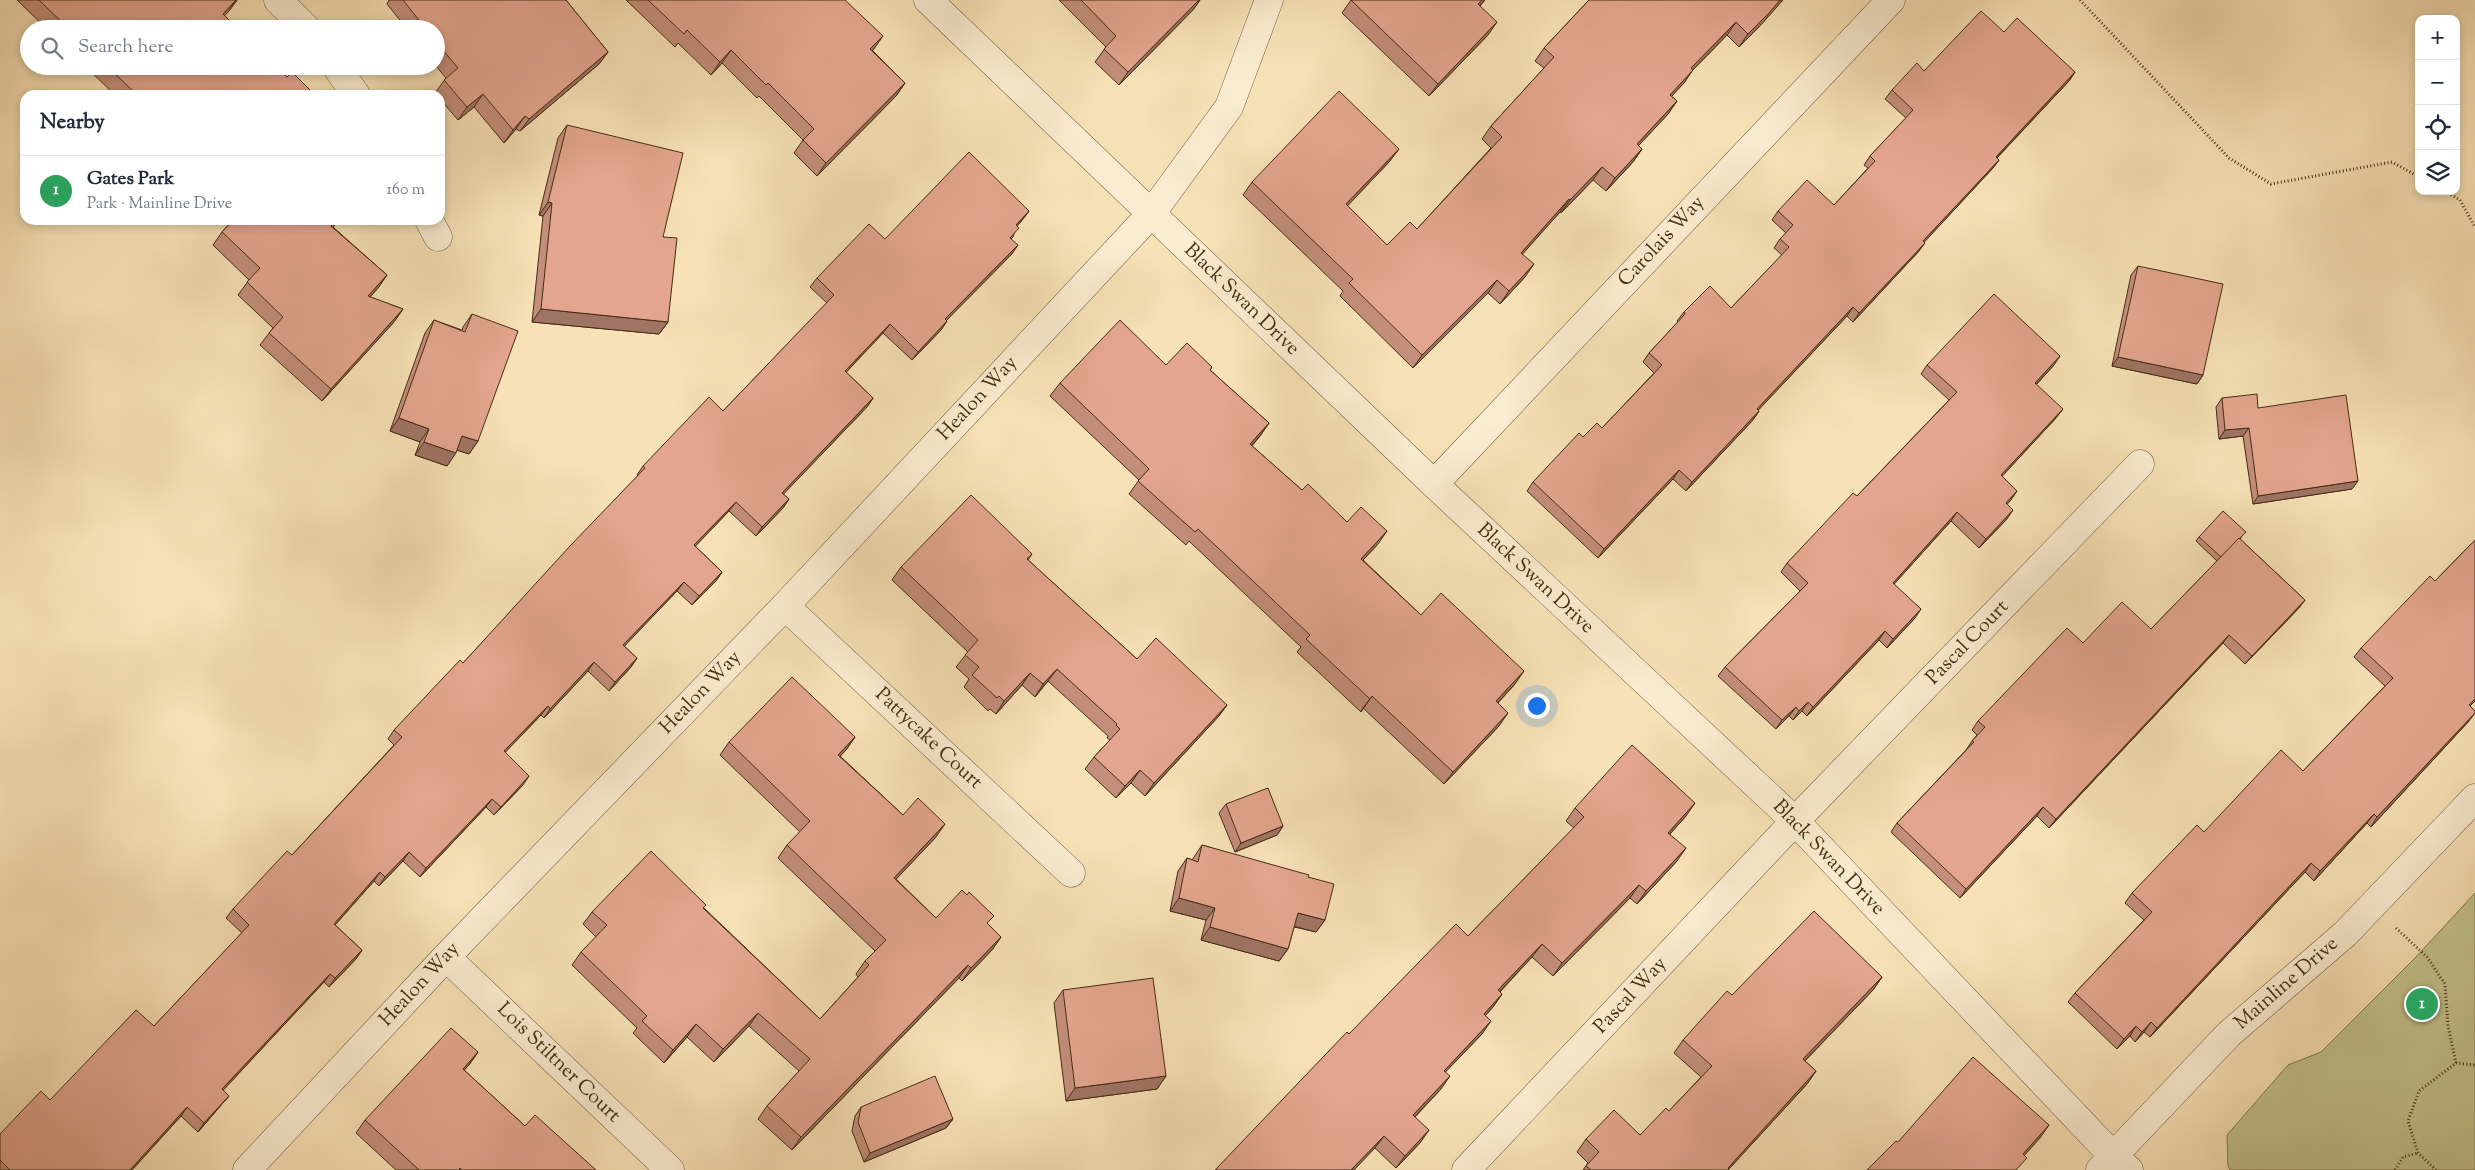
<!DOCTYPE html>
<html lang="en">
<head>
<meta charset="utf-8">
<style>
  body { margin:0; font-family:"Sorts Mill Goudy",serif; background:#f6f6f7; color:#1f2937 }
  .controls { position:absolute; right:15px; top:15px; display:grid; overflow:hidden; border-radius:10px; box-shadow:0 2px 8px #0003 }
  .controls button { width:45px; height:45px; display:grid; place-items:center; padding:0; border:0; border-bottom:1px solid #e0e1e3; background:#fff; color:#1f2937; font:25px sans-serif }
  .you { position:absolute; left:1536px; top:705px; width:18px; height:18px; margin:-12px; border:4px solid #fff; border-radius:50%; background:#1a73e8; box-shadow:0 0 0 8px #1a73e833 }
  .badge { display:grid; place-items:center; width:32px; height:32px; border-radius:50%; background:#0f766e; color:#fff; font-size:16px; font-weight:700 }
  .pin { position:absolute; translate:-50% -50%; border:2px solid #fff; box-shadow:0 1px 5px #0006 }
  .list { margin:0; padding:0; list-style:none }
  h2 { display:flex; justify-content:space-between; align-items:center; height:65px; margin:0; padding:0 20px; font-size:21px }
  h2 small { font-size:16px; font-weight:400; color:#747a83 }
  .list li { display:grid; grid-template-columns:32px 1fr auto; gap:15px; align-items:center; box-sizing:border-box; height:70px; padding:0 20px; border-top:1px solid #e0e1e3 }
  .list b { display:block; font-size:19px; white-space:nowrap }
  .list p { margin:0; font-size:16px; white-space:nowrap; color:#747a83 }
  .list em { font-size:16px; font-style:normal; color:#747a83 }
  .icon { flex:none; width:28px; height:28px; fill:none; stroke:currentColor; stroke-width:2; stroke-linecap:round; stroke-linejoin:round }
  .map { position:relative; flex:none; width:2475px; height:1170px; overflow:hidden }
  .search { position:absolute; background:#fff; box-shadow:0 2px 8px #0003; left:20px; top:20px; width:425px; height:55px; display:flex; align-items:center; gap:12px; box-sizing:border-box; padding:0 18px; border-radius:28px; color:#747a83; font-size:19px }
  .panel { position:absolute; background:#fff; box-shadow:0 2px 8px #0003; left:20px; top:90px; width:425px; height:135px; border-radius:15px }
  .map>svg:first-child { display:block }
</style>
</head>
<body>
<div class="map">
<svg width="2475" height="1170" viewBox="0 0 2475 1170">
  <rect width="100%" height="100%" fill="#f7e1b6"/>
  <filter id="stains"><feTurbulence type="fractalNoise" baseFrequency=".004" numOctaves="4"/><feColorMatrix values="0 0 0 0 .2 0 0 0 0 .09 0 0 0 0 .02 0 0 0 .5 -.17"/></filter>
  <radialGradient id="worn" r=".72"><stop offset=".6" stop-color="#630" stop-opacity="0"/><stop offset="1" stop-color="#630" stop-opacity=".3"/></radialGradient>
  <!-- green -->
  <path fill="#c2c18a" stroke="#84774e" d="M2475 893V1170H2230L2228 1166 2227 1135 2288 1065 2321 1052 2416 957Z"/>
  <g fill="none" stroke-linecap="round" stroke-linejoin="round">
    <defs>
      <g id="minor">
        <path d="M278 0 307 29"/>
        <path d="M928 0 1434 484 1795 821 2113 1156 2129 1170"/>
        <path d="M336 66 356 95"/>
        <path d="M429 220 438 237"/>
        <path d="M1434 484 1891 0"/>
        <path d="M785 606 1071 873"/>
        <path d="M446 957 670 1170"/>
        <path d="M247 1170 446 957 785 606 1151 214 1229 107 1269 0"/>
        <path d="M1466 1170 1795 821 2140 464"/>
      </g>
      <path id="tertiary" d="M2100 1170 2229 1034 2345 934 2475 798"/>
    </defs>
    <!-- minor casing -->
    <use href="#minor" stroke="#725a3b" stroke-width="29"/>
    <!-- tertiary casing -->
    <use href="#tertiary" stroke="#725a3b" stroke-width="29"/>
    <!-- path -->
    <g stroke="#452d12" stroke-width="3" stroke-dasharray="1 2.5" stroke-linecap="butt">
      <path d="M2080 0 2229 158 2271 184 2392 162 2419 177"/>
      <path d="M2445 191 2460 200 2475 227"/>
      <path d="M2396 928 2427 957 2445 984 2448 1026 2456 1063"/>
      <path d="M2395 1170 2403 1157 2418 1153"/>
      <path d="M2436 1170 2418 1153 2408 1121 2419 1091 2456 1063 2475 1065"/>
    </g>
    <!-- minor -->
    <use href="#minor" stroke="#faecd0" stroke-width="28"/>
    <!-- tertiary -->
    <use href="#tertiary" stroke="#faecd0" stroke-width="28"/>
  </g>
  <!-- wall -->
  <g fill="#c38e7b" stroke="#452d12">
    <path d="M17 0H237L229 11 224 15 238 29H47Z"/>
    <path d="M389 0H566L608 52 599 64 520 131 516 129 504 143 474 107 458 120 440 99V95H437L435 93 446 78 436 66V29H407L387 4Z"/>
    <path d="M626 0H845L874 49 872 50 905 83 896 96 817 176 794 153 803 140 759 96 757 98 722 63 711 75 678 43 675 47Z"/>
    <path d="M1059 0H1200L1193 10 1119 85 1095 62 1106 47Z"/>
    <path d="M1351 0H1485L1480 6 1488 35 1429 96 1342 13Z"/>
    <path d="M1589 0 1760 26 1739 47 1727 35 1692 71 1684 83 1671 96 1677 101 1668 114 1638 146 1642 149 1633 162 1606 191 1593 180 1561 213 1560 212 1522 254 1525 277 1500 304 1488 293 1413 368 1340 296 1343 291 1243 195 1252 182 1390 161 1347 206 1387 245 1417 229 1491 148 1482 139 1491 126 1544 68 1535 61 1544 48Z"/>
    <path d="M2004 32 2075 72 2069 81 1997 158 1999 160 1993 168 1924 242 1919 251 1853 322 1847 316 1758 410 1759 411 1753 420 1686 491 1673 479 1598 558 1527 491 1533 482 1583 437 1602 428 1654 373 1643 362 1649 353 1678 322 1677 321 1684 312 1731 308 1782 255 1774 248 1780 239 1786 233 1772 220 1778 211 1834 205 1868 168 1864 165 1870 156 1906 118 1885 99 1892 90 1924 71Z"/>
    <path d="M85 66H276L287 77 315 95H115Z"/>
    <path d="M567 125 663 237 668 322 659 334 532 322 543 216 539 215 558 138Z"/>
    <path d="M1029 211 1023 219 1017 226 1013 237 1011 239 1012 254 946 320 947 321 941 330 912 360 883 333 846 372 873 398 867 407 783 494 789 499 783 508 756 536 729 511 695 546 722 572 716 581 692 605 677 591 624 646 637 658 631 667 609 691 588 671 544 718 541 715 505 752 523 785 494 815 486 807 420 877 403 861 379 886 374 881 335 925 362 950 356 959 329 987 324 982 223 1090 229 1096 222 1104 198 1132 181 1116 132 1170H0V1134L50 1100 154 1026 242 933 226 918 233 909 292 855 394 745 388 739 394 730 463 663 638 476 637 475 643 466 723 411 827 303 810 287 817 278 885 239Z"/>
    <path d="M230 220H340L333 227 387 275 378 288 370 297 403 309 394 322 322 401 260 345 273 328 238 295 249 280 213 245 222 232 232 221Z"/>
    <path d="M2138 266 2203 375 2197 384 2112 366 2131 275Z"/>
    <path d="M472 314 478 441 469 454 457 450 447 466 415 455 420 442 390 431 425 333 434 320 462 330 463 327Z"/>
    <path d="M1166 365 1212 367 1210 370 1269 423 1260 436 1252 446 1302 490 1347 522 1378 544 1363 560 1421 615 1515 684 1498 703 1499 726 1444 784 1363 708 1361 712 1297 652 1301 647 1189 541 1186 545 1129 494 1139 480 1050 396 1060 383Z"/>
    <path d="M1927 365H2054L2036 385 2056 418 2002 476 2011 500 2007 504V519L1979 548 1951 521 1894 584 1915 618 1887 648 1879 640 1807 716 1802 711 1793 720 1789 716 1776 729 1718 676 1725 667 1800 591 1781 572 1787 563 1857 496 1949 400 1921 374Z"/>
    <path d="M2222 398 2258 408 2352 489 2253 504 2243 436 2219 439 2216 407Z"/>
    <path d="M2242 536 2240 539 2305 600 2298 609 2245 664 2223 643 2049 828 2037 816 1960 898 1891 832 1897 823 1966 750 1972 741 1977 735 1972 730 1978 721 2083 643 2151 629 2217 561 2196 541 2199 537Z"/>
    <path d="M2475 540V701L2470 706 2469 721 2371 827 2367 823 2314 881 2305 872 2150 1037 2144 1032 2135 1042 2130 1036 2117 1049 2068 1002 2075 993 2144 920 2125 903 2132 893 2204 832 2303 771 2385 686 2354 657 2361 648 2435 581Z"/>
    <path d="M1032 554 1028 560 1137 659 1227 705 1218 717 1145 796 1131 783 1116 798 1085 769 1094 757 1110 740 1107 738 1108 736 1048 681 1035 697 1022 685 996 714 990 709 988 711 964 687 969 679 956 667 968 652 892 580 901 567Z"/>
    <path d="M855 737 846 750 840 756 903 815 936 837 896 879 936 918 988 924 1001 937 992 950 962 981 959 978 792 1150 758 1119 767 1106 799 1071 749 1026 714 1062 687 1037 664 1063 633 1033 637 1028 572 965 581 952 596 937 583 924 592 912 704 908 820 1019 858 977 856 974 865 961 875 951 778 858 787 845 800 832 720 755 729 742Z"/>
    <path d="M1226 804 1283 826 1277 835 1235 852 1219 813Z"/>
    <path d="M1575 808 1686 816 1670 834 1677 861 1637 904 1630 898 1553 976 1532 957 1500 992 1502 994 1493 1007 1485 1016 1482 1034 1445 1072 1441 1089 1415 1117 1420 1143 1396 1168 1375 1148 1349 1034 1468 936 1574 828 1566 821Z"/>
    <path d="M1202 845 1308 877 1325 920 1316 932 1294 927 1288 949 1279 961 1201 940 1206 920 1170 911 1178 871 1187 858 1192 860Z"/>
    <path d="M1882 977 1873 990 1805 1061 1816 1071 1807 1084 1728 1170H1583L1588 1163 1577 1152 1586 1139 1640 1135 1669 1111 1701 1077 1674 1053 1683 1040 1732 995Z"/>
    <path d="M1063 990 1166 1076 1157 1089 1066 1101 1054 1003Z"/>
    <path d="M478 1052 469 1065 464 1070 525 1126 596 1170H396L356 1133 365 1120Z"/>
    <path d="M861 1107 953 1119 946 1128 864 1162 852 1131 855 1116Z"/>
  </g>
  <!-- shaded-wall -->
  <g fill="#9f7464" stroke="#452d12">
    <path d="M237 0 229 11 214 27 223 14Z"/>
    <path d="M1199 0H1200L1193 10 1119 85 1128 72Z"/>
    <path d="M1482 0H1485L1469 17 1478 4Z"/>
    <path d="M1780 0H1783L1760 26 1739 47 1748 34Z"/>
    <path d="M1497 22 1488 35 1429 96 1438 84Z"/>
    <path d="M1736 22 1727 35 1692 71 1684 83 1661 108 1670 95 1691 68Z"/>
    <path d="M883 36 874 49 861 61 870 49Z"/>
    <path d="M731 50 722 63 711 75 720 62Z"/>
    <path d="M608 52 599 64 520 131 529 119Z"/>
    <path d="M2075 72 2069 81 1990 165 1996 157Z"/>
    <path d="M905 83 896 96 817 176 826 163Z"/>
    <path d="M483 94 474 107 458 120 467 107Z"/>
    <path d="M1677 101 1668 114 1628 157 1637 144Z"/>
    <path d="M525 116 516 129 504 143 513 130Z"/>
    <path d="M1399 149 1390 161 1337 217 1346 204Z"/>
    <path d="M1642 149 1633 162 1606 191 1615 178Z"/>
    <path d="M1999 160 1993 168 1917 250 1923 241Z"/>
    <path d="M1602 167 1593 180 1561 213 1570 200Z"/>
    <path d="M1569 199 1560 212 1512 266 1521 253Z"/>
    <path d="M548 202 552 203 543 216 539 215Z"/>
    <path d="M1029 211 1023 219 1010 234 1016 225Z"/>
    <path d="M336 220H340L322 238 331 226Z"/>
    <path d="M1925 243 1919 251 1853 322 1859 313Z"/>
    <path d="M1018 245 1012 254 939 328 945 319Z"/>
    <path d="M1534 264 1525 277 1500 304 1509 291Z"/>
    <path d="M387 275 378 288 359 309 368 296Z"/>
    <path d="M1497 280 1488 293 1413 368 1422 355Z"/>
    <path d="M1853 307 1847 316 1751 418 1757 409Z"/>
    <path d="M403 309 394 322 322 401 331 389Z"/>
    <path d="M541 309 668 322 659 334 532 322Z"/>
    <path d="M947 321 941 330 912 360 918 352Z"/>
    <path d="M890 324 883 333 839 380 845 371Z"/>
    <path d="M2060 356 2054 365 2029 392 2035 383Z"/>
    <path d="M2118 357 2203 375 2197 384 2112 366Z"/>
    <path d="M873 398 867 407 776 502 782 493Z"/>
    <path d="M2063 409 2056 418 1995 484 2001 475Z"/>
    <path d="M1759 411 1753 420 1686 491 1692 482Z"/>
    <path d="M399 418 429 429 420 442 390 431Z"/>
    <path d="M1269 423 1260 436 1241 457 1250 444Z"/>
    <path d="M2249 428 2243 436 2219 439 2225 430Z"/>
    <path d="M462 436 478 441 469 454 453 449Z"/>
    <path d="M424 442 456 453 447 466 415 455Z"/>
    <path d="M1679 470 1673 479 1598 558 1604 549Z"/>
    <path d="M2358 481 2352 489 2253 504 2258 496Z"/>
    <path d="M2017 491 2011 500 2000 512 2006 503Z"/>
    <path d="M789 499 783 508 756 536 762 527Z"/>
    <path d="M736 502 729 511 688 554 694 545Z"/>
    <path d="M2013 510 2007 519 1979 548 1986 539Z"/>
    <path d="M1957 512 1951 521 1887 592 1893 583Z"/>
    <path d="M1387 531 1378 544 1352 572 1361 559Z"/>
    <path d="M722 572 716 581 692 605 699 596Z"/>
    <path d="M684 582 677 591 617 654 623 645Z"/>
    <path d="M2305 600 2298 609 2245 664 2252 656Z"/>
    <path d="M1921 609 1915 618 1887 648 1893 639Z"/>
    <path d="M1885 631 1879 640 1807 716 1813 707Z"/>
    <path d="M2229 635 2223 643 2049 828 2056 819Z"/>
    <path d="M637 658 631 667 609 691 615 682Z"/>
    <path d="M594 662 588 671 544 718 550 709Z"/>
    <path d="M1057 669 1048 681 1035 697 1043 684Z"/>
    <path d="M1524 671 1515 684 1487 714 1496 701Z"/>
    <path d="M1030 673 1022 685 996 714 1004 701Z"/>
    <path d="M1372 696 1363 708 1361 712 1370 699Z"/>
    <path d="M2475 699V701L2462 714 2469 705Z"/>
    <path d="M1808 702 1802 711 1793 720 1799 711Z"/>
    <path d="M1227 705 1218 717 1145 796 1154 783Z"/>
    <path d="M548 706 541 715 498 760 504 751Z"/>
    <path d="M1796 707 1789 716 1776 729 1782 720Z"/>
    <path d="M1508 713 1499 726 1444 784 1453 772Z"/>
    <path d="M2475 713 2469 721 2371 827 2377 817Z"/>
    <path d="M855 737 846 750 829 768 838 755Z"/>
    <path d="M1140 770 1131 783 1116 798 1125 786Z"/>
    <path d="M529 776 523 785 494 815 501 807Z"/>
    <path d="M492 799 486 807 420 877 426 868Z"/>
    <path d="M1695 803 1686 816 1659 846 1668 833Z"/>
    <path d="M2043 807 2037 816 1960 898 1966 889Z"/>
    <path d="M2374 814 2367 823 2314 881 2320 871Z"/>
    <path d="M945 824 936 837 885 891 894 878Z"/>
    <path d="M1283 826 1277 835 1235 852 1241 843Z"/>
    <path d="M1686 848 1677 861 1637 904 1646 891Z"/>
    <path d="M409 852 403 861 379 886 385 877Z"/>
    <path d="M2311 863 2305 872 2150 1037 2157 1028Z"/>
    <path d="M380 872 374 881 328 933 334 924Z"/>
    <path d="M1639 885 1630 898 1553 976 1562 963Z"/>
    <path d="M1179 898 1215 908 1206 920 1170 911Z"/>
    <path d="M1298 913 1325 920 1316 932 1289 925Z"/>
    <path d="M1210 927 1288 949 1279 961 1201 940Z"/>
    <path d="M1001 937 992 950 962 981 971 968Z"/>
    <path d="M1542 944 1532 957 1489 1003 1498 990Z"/>
    <path d="M362 950 356 959 329 987 335 978Z"/>
    <path d="M968 965 959 978 792 1150 801 1137Z"/>
    <path d="M330 974 324 982 216 1098 222 1089Z"/>
    <path d="M1882 977 1873 990 1794 1072 1803 1059Z"/>
    <path d="M1502 994 1493 1007 1475 1027 1484 1014Z"/>
    <path d="M758 1013 749 1026 714 1062 723 1049Z"/>
    <path d="M1491 1021 1482 1034 1435 1083 1444 1071Z"/>
    <path d="M2151 1022 2144 1032 2135 1042 2142 1032Z"/>
    <path d="M696 1024 687 1037 664 1063 673 1050Z"/>
    <path d="M2136 1026 2130 1036 2117 1049 2124 1039Z"/>
    <path d="M478 1052 469 1065 454 1081 463 1069Z"/>
    <path d="M1816 1071 1807 1084 1728 1170H1726Z"/>
    <path d="M1166 1076 1157 1089 1066 1101 1075 1088Z"/>
    <path d="M1450 1076 1441 1089 1404 1128 1413 1115Z"/>
    <path d="M229 1096 222 1104 198 1132 204 1123Z"/>
    <path d="M187 1107 181 1116 132 1170H130Z"/>
    <path d="M953 1119 946 1128 864 1162 870 1153Z"/>
    <path d="M2049 1125 2040 1138 2014 1167 2023 1154Z"/>
    <path d="M1429 1130 1420 1143 1396 1168 1405 1156Z"/>
    <path d="M1384 1136 1375 1148 1354 1170H1351Z"/>
  </g>
  <!-- building -->
  <g fill="#e3a58f" stroke="#452d12">
    <path d="M39 0H236L223 14 238 29H69Z"/>
    <path d="M403 0H566L608 52 529 119 525 116 513 130 483 94 467 107 444 80 458 68 436 42V29H426Z"/>
    <path d="M648 0H845L883 36 870 49 905 83 826 163 803 140 814 129 768 83 766 85 731 50 720 62 687 30 684 34Z"/>
    <path d="M1081 0H1199L1128 72 1104 49 1116 36Z"/>
    <path d="M1351 0H1482L1478 4 1497 22 1438 84Z"/>
    <path d="M1589 0H1780L1769 13 1748 34 1736 22 1691 68 1693 70 1670 95 1677 101 1637 144 1642 149 1615 178 1602 167 1570 200 1569 199 1521 253 1534 264 1509 291 1497 280 1422 355 1349 283 1353 279 1252 182 1339 91 1399 149 1346 204 1387 245 1410 222 1417 229 1502 137 1491 126 1554 57 1544 48Z"/>
    <path d="M1981 11 2004 32 2017 18 2075 72 1996 157 1999 160 1923 241 1925 243 1859 313 1853 307 1757 409 1759 411 1692 482 1679 470 1604 549 1533 482 1579 433 1583 437 1597 423 1602 428 1662 365 1649 353 1685 314 1684 312 1710 286 1731 308 1789 247 1780 239 1793 225 1778 211 1807 180 1834 205 1875 161 1870 156 1913 110 1892 90 1917 63 1924 71Z"/>
    <path d="M107 66H276L287 77 292 72 315 95H137Z"/>
    <path d="M567 125 683 153 663 237 677 238 668 322 541 309 552 203 548 202Z"/>
    <path d="M969 152 1029 211 1016 225 1019 228 1010 238 1018 245 945 319 947 321 918 352 890 324 845 371 873 398 782 493 789 499 762 527 736 502 694 545 722 572 699 596 684 582 623 645 637 658 615 682 594 662 550 709 548 706 504 751 529 776 501 807 492 799 426 868 409 852 385 877 380 872 334 924 362 950 335 978 330 974 222 1089 229 1096 204 1123 187 1107 130 1170H10L0 1160V1134L41 1091 50 1100 136 1010 154 1026 249 925 233 909 287 851 292 855 402 737 394 730 460 660 463 663 570 546 645 468 643 466 709 397 723 411 834 295 817 278 869 224 885 239Z"/>
    <path d="M233 220H336L331 226 387 275 368 296 403 309 331 389 269 333 283 317 247 282 260 268 222 232Z"/>
    <path d="M2138 266 2223 284 2203 375 2118 357Z"/>
    <path d="M1994 294 2060 356 2035 383 2063 409 2001 475 2017 491 2006 503 2013 510 1986 539 1957 512 1893 583 1921 609 1893 639 1885 631 1813 707 1808 702 1799 711 1796 707 1782 720 1725 667 1808 583 1787 563 1853 493 1857 496 1957 392 1927 365Z"/>
    <path d="M472 314 518 331 478 441 462 436 456 453 424 442 429 429 399 418 434 320 465 332Z"/>
    <path d="M1120 320 1166 365 1187 343 1212 367 1210 370 1269 423 1250 444 1302 490 1308 484 1347 522 1361 507 1387 531 1361 559 1421 615 1441 593 1524 671 1496 701 1508 713 1453 772 1372 696 1370 699 1306 639 1310 635 1198 529 1195 532 1138 481 1149 469 1060 383Z"/>
    <path d="M2257 394 2258 408 2346 395 2358 481 2258 496 2249 428 2225 430 2222 398Z"/>
    <path d="M971 495 1032 554 1027 559 1137 659 1156 638 1227 705 1154 783 1140 770 1125 786 1094 757 1120 729 1116 725 1117 724 1057 669 1043 684 1030 673 1004 701 999 696 997 698 972 675 979 667 965 655 978 640 901 567Z"/>
    <path d="M2223 511 2246 532 2221 557 2199 537Z"/>
    <path d="M2239 538 2305 600 2252 656 2229 635 2056 819 2043 807 1966 889 1897 823 1974 742 1972 741 1985 727 1978 721 2067 628 2083 643 2122 602 2151 629Z"/>
    <path d="M2475 540V699L2469 705 2475 711V713L2377 817 2374 814 2320 871 2311 863 2157 1028 2151 1022 2142 1032 2136 1026 2124 1039 2075 993 2152 912 2132 893 2197 825 2204 832 2281 750 2303 771 2393 678 2361 648 2430 576 2435 581Z"/>
    <path d="M792 677 855 737 838 755 903 815 918 798 945 824 894 878 936 918 962 890 967 895 969 892 994 916 987 923 1001 937 971 968 968 965 801 1137 767 1106 810 1059 758 1013 723 1049 696 1024 673 1050 642 1021 647 1016 581 952 607 925 592 912 651 851 706 905 703 908 820 1019 869 965 865 961 886 940 787 845 810 821 729 742Z"/>
    <path d="M1632 745 1695 803 1668 833 1686 848 1646 891 1639 885 1562 963 1542 944 1498 990 1502 994 1484 1014 1491 1021 1444 1071 1450 1076 1413 1115 1429 1130 1405 1156 1384 1136 1351 1170H1215L1347 1032 1349 1034 1456 924 1468 936 1584 817 1575 808Z"/>
    <path d="M1268 788 1283 826 1241 843 1226 804Z"/>
    <path d="M1202 845 1309 875 1308 877 1334 884 1325 920 1298 913 1288 949 1210 927 1215 908 1179 898 1187 858 1198 862Z"/>
    <path d="M1814 911 1882 977 1803 1059 1816 1071 1728 1168 1729 1169 1728 1170H1591L1586 1166 1599 1152 1586 1139 1614 1110 1640 1135 1666 1108 1669 1111 1712 1066 1683 1040 1727 991 1732 995Z"/>
    <path d="M1153 978 1166 1076 1075 1088 1063 990Z"/>
    <path d="M451 1028 478 1052 463 1069 525 1126 535 1115 596 1170H462L460 1168 459 1170H419L365 1120Z"/>
    <path d="M1973 1057 2049 1125 2023 1154 2027 1158 2016 1170H1867L1896 1141 1898 1142Z"/>
    <path d="M935 1076 953 1119 870 1153 858 1122 861 1107Z"/>
  </g>
  <g text-anchor="middle" dominant-baseline="central" stroke-width="4" stroke-linejoin="round" paint-order="stroke">
    <!-- street labels -->
    <g font-size="20" fill="#452d12" stroke="#faecd0">
      <text transform="translate(1662 242) rotate(-47)">Carolais Way</text>
      <text transform="translate(1241 300) rotate(44)">Black Swan Drive</text>
      <text transform="translate(978 399) rotate(-47)">Healon Way</text>
      <text transform="translate(1535 579) rotate(43)">Black Swan Drive</text>
      <text transform="translate(1968 643) rotate(-46)">Pascal Court</text>
      <text transform="translate(701 693) rotate(-46)">Healon Way</text>
      <text transform="translate(928 739) rotate(43)">Pattycake Court</text>
      <text transform="translate(1828 858) rotate(46)">Black Swan Drive</text>
      <text transform="translate(2287 984) rotate(-41)">Mainline Drive</text>
      <text transform="translate(420 985) rotate(-47)">Healon Way</text>
      <text transform="translate(1631 996) rotate(-47)">Pascal Way</text>
      <text transform="translate(558 1063) rotate(44)">Lois Stiltner Court</text>
    </g>
  </g>
  <rect width="100%" height="100%" filter="url(#stains)"/>
  <rect width="100%" height="100%" fill="url(#worn)"/>
</svg>
<div class="controls">
<button>+</button>
<button>−</button>
<button><svg class="icon" aria-label="locate" viewBox="0 0 24 24"><circle cx="12" cy="12" r="6"/><path d="M12 2v4M12 18v4M2 12h4M18 12h4"/></svg></button>
<button><svg class="icon" aria-label="layers" viewBox="0 0 24 24"><path d="M12 4l9 5-9 5-9-5zM3 14l9 5 9-5"/></svg></button>
</div>
<div class="you"></div>
<div class="pin badge" style="left:2422px;top:1004px;background:#2e9e5b">1</div>
<div class="search"><svg class="icon" aria-label="search" viewBox="0 0 24 24"><circle cx="10" cy="10" r="6"/><path d="M15 15l6 6"/></svg>Search here</div>
<section class="panel">
<h2>Nearby<small></small></h2>
<ul class="list">
<li><span class="badge" style="background:#2e9e5b">1</span><div><b>Gates Park</b><p>Park · Mainline Drive</p></div><em>160 m</em></li>
</ul>
</section>
</div>
</body>
</html>
